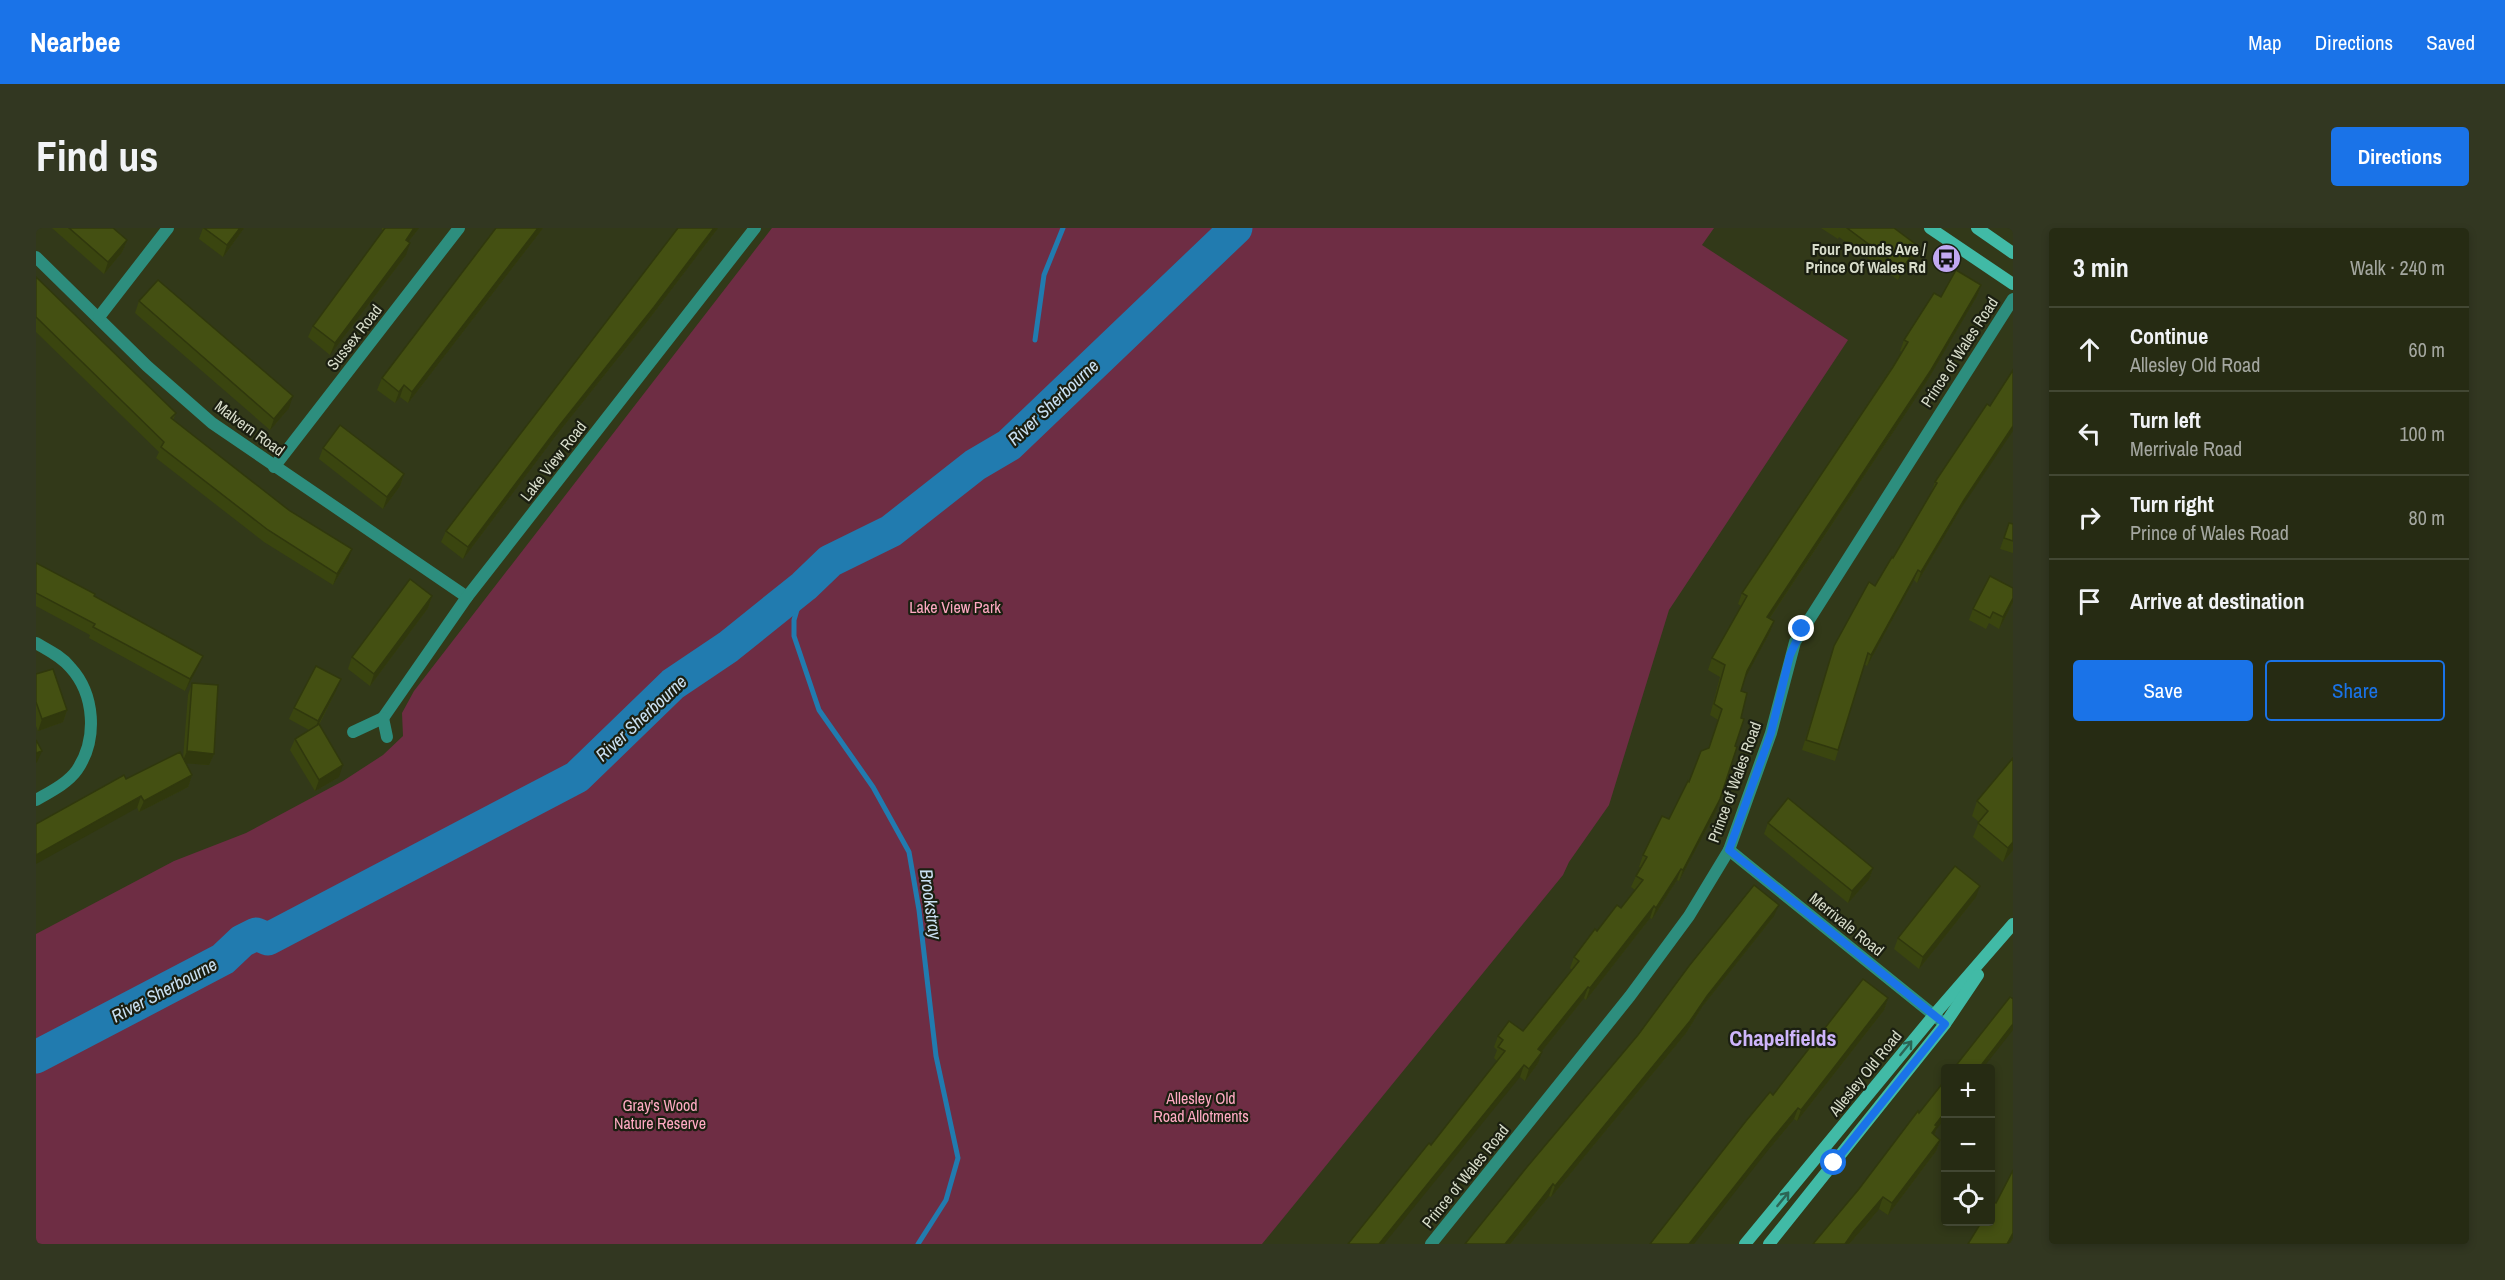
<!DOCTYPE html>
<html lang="en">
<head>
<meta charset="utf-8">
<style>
  body { margin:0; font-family:"Archivo Narrow",sans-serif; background:#323721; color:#f1f3f6 }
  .controls { position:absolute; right:18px; bottom:18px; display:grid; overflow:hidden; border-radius:6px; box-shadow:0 3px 9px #0003 }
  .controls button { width:54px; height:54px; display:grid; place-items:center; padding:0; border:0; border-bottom:2px solid #424733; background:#262b13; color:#f1f3f6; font:30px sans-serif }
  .stop { position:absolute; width:18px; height:18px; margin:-14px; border:4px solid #1a73e8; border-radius:50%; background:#fff }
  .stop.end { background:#1a73e8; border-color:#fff; box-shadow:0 2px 6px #0008 }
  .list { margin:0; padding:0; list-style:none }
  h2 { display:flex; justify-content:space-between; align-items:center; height:78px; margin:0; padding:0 24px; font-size:26px }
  h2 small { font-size:20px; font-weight:400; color:#a4a7a0 }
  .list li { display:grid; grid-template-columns:39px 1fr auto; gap:18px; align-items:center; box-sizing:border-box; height:84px; padding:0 24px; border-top:2px solid #424733 }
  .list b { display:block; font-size:22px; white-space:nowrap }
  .list p { margin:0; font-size:20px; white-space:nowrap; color:#a4a7a0 }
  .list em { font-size:20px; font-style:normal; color:#a4a7a0 }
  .actions { display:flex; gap:12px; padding:18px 24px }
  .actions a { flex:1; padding:14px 0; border:2px solid #1a73e8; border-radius:6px; text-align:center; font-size:21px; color:#1a73e8 }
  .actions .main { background:#1a73e8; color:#fff }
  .icon { flex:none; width:33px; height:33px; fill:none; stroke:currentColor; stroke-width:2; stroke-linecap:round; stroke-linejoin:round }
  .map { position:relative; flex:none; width:1977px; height:1016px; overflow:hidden; border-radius:6px }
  header { display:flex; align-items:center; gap:36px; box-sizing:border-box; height:84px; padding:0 30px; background:#1a73e8; color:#fff }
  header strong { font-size:28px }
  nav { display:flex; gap:33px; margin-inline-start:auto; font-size:21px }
  .intro { display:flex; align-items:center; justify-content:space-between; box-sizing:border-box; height:144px; padding:0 36px }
  h1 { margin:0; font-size:42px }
  .button { padding:15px 27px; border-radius:6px; background:#1a73e8; color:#fff; font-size:21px; font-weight:700 }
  main { display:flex; gap:36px; padding:0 36px }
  aside { flex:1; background:#262b13; border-radius:6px; box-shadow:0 3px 9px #0003 }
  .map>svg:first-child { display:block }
</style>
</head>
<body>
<header>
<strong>Nearbee</strong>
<nav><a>Map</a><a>Directions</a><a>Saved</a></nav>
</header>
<div class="intro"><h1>Find us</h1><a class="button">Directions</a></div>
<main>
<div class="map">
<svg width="1977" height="1016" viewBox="0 0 1977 1016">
  <rect width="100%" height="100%" fill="#323919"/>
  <!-- green -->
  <path fill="#6e2d44" d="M736 0H1678L1666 17 1812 112 1633 382 1573 577 1533 634 1527 647 1226 1016H0V706L138 633 210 605 307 553 347 527 367 508 366 485 378 463Z"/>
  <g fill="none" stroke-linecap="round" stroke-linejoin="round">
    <!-- stream -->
    <g stroke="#217baf" stroke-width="5">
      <path d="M999 112 1008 47 1027 0"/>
      <path d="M768 358 758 392V408L783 482 837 559 873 624 883 682 900 828 922 930 910 972 882 1016"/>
    </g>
    <!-- river -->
    <path stroke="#217baf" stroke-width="33" d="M0 829 187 731 206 713 220 706 232 711 541 549 637 456 692 419 768 358 794 333 855 303 939 237 973 217 1200 0"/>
    <!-- minor -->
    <g stroke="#2d8e7e" stroke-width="12">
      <path d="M0 29 111 138 176 195 431 369"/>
      <path d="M63 89 132 0"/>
      <path d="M238 239 423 0"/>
      <path d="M0 415C12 422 25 428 34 439 59 466 62 511 41 542 32 555 14 564 0 572"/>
      <path d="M347 490 431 369 719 0"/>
      <path d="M317 504 347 490 351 509"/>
      <path d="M1693 622 1909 796"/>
      <path d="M1395 1016 1594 768 1653 688 1693 622 1735 505 1759 414 1977 71"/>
    </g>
    <!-- secondary -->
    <g stroke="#41baa6" stroke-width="12">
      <path d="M1894 0 1977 56"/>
      <path d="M1941 0 1977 25"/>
      <path d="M1709 1016 1898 787 1977 696"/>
      <path d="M1733 1016 1909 796 1942 747"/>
    </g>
  </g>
  <!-- wall -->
  <g fill="#3a450f">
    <path d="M16 0H77L91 12 86 24 68 46Z"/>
    <path d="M167 0H208L187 29 163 11Z"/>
    <path d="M346 0H383L372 14 370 27 294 127 272 109 277 98 347 3 346 2Z"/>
    <path d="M460 0H507L372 175 364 169 359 175 341 162 346 150Z"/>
    <path d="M642 0H682L613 91 518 210 427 331 405 314 410 303Z"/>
    <path d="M1785 0H1858L1878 30 1862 52 1803 9 1802 11Z"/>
    <path d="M0 49 140 185 137 192 312 332 297 357 228 314 120 230 123 224 0 104Z"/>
    <path d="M1945 57 1941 68 1891 153 1734 390 1738 393 1734 404 1709 450 1705 463V490L1699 518 1680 583 1643 653 1641 652 1616 691 1614 690 1550 772 1548 770 1505 824 1502 835 1489 853 1484 849 1395 917 1461 833 1458 830 1461 822 1458 819 1462 808 1487 803 1536 742 1534 740 1538 729 1561 703 1585 680 1599 662 1595 659 1600 648 1605 640 1603 639 1607 627 1633 591 1673 520 1682 492 1674 487 1684 449 1672 442 1676 430 1705 378 1702 376 1706 365 1866 124 1864 123 1868 112 1905 69Z"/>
    <path d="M103 73 253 180 234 202 99 85Z"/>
    <path d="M1951 176 1924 282 1881 355 1878 352 1831 438 1828 436 1799 533 1766 522 1798 418 1857 330 1895 265 1899 254Z"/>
    <path d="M287 220 368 246 364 258 347 281 283 231Z"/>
    <path d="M1973 295 1977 296V325L1964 321Z"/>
    <path d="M0 335 58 369 162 439 149 463 53 410 54 407 0 378Z"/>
    <path d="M396 368 392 380 334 458 312 441 316 429Z"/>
    <path d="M1977 374 1963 401 1953 395 1950 401 1933 392 1937 381Z"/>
    <path d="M0 446 31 482 27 494 2 503 0 498Z"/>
    <path d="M156 455 178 526 173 537 150 535 156 547 152 559 103 584 90 551 147 530 152 467Z"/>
    <path d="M300 463 283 497 303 549 279 563 254 522 259 511 273 502 253 491 258 480Z"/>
    <path d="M1977 530V622L1967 634 1937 609 1943 594 1936 588 1941 573Z"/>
    <path d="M1732 595 1837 640 1833 651 1812 675 1728 606Z"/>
    <path d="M1940 669 1883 741 1858 721 1862 710Z"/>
    <path d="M1738 688 1666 779 1650 805 1515 969 1513 968 1474 1016H1429L1602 807Z"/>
    <path d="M1852 770 1848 782 1761 893 1758 891 1733 921 1737 867Z"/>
    <path d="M1900 902 1898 907 1904 912 1900 923 1852 987 1843 981 1813 1016 1823 961Z"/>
  </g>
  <!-- shaded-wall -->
  <g fill="#30380d">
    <path d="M204 0H208L187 29 191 17Z"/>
    <path d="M378 0H383L365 23 370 12Z"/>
    <path d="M502 0H507L372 175 376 164Z"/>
    <path d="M678 0H682L613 91 518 210 427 331 432 319 523 198Z"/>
    <path d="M91 12 86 24 68 46 72 34Z"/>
    <path d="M374 15 370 27 294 127 299 115Z"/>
    <path d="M1882 18 1878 30 1862 52 1866 41Z"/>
    <path d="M1945 57 1941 68 1891 153 1727 400 1731 389Z"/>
    <path d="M368 157 364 169 359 175 363 164Z"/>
    <path d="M257 168 253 180 234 202 238 191Z"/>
    <path d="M1977 198V203L1924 282 1881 355 1885 344 1928 272Z"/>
    <path d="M368 246 364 258 347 281 351 269Z"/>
    <path d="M316 321 312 332 297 357 301 346Z"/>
    <path d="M1882 342 1878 352 1831 438 1835 427Z"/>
    <path d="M396 368 392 380 334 458 338 446Z"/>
    <path d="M1977 370V374L1963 401 1967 389Z"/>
    <path d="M1738 393 1734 404 1707 454 1711 443Z"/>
    <path d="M167 428 162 439 149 463 154 451Z"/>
    <path d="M305 451 300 463 278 505 282 493Z"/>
    <path d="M31 482 27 494 2 503 6 491Z"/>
    <path d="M6 523 1 534 0 535V525Z"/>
    <path d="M151 523 178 526 173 537 146 535Z"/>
    <path d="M307 537 303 549 279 563 283 552Z"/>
    <path d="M156 547 152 559 103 584 108 573Z"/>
    <path d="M105 568 101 580 0 636V627Z"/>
    <path d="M1684 571 1680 583 1643 653 1647 642Z"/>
    <path d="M1977 614V622L1967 634 1972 620Z"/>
    <path d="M1837 640 1833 651 1812 675 1816 663Z"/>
    <path d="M1645 641 1641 652 1616 691 1620 680Z"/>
    <path d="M1944 658 1940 669 1883 741 1887 729Z"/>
    <path d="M1743 677 1738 688 1666 779 1650 805 1515 969 1519 958Z"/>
    <path d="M1618 678 1614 690 1550 772 1554 760Z"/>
    <path d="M1552 759 1548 770 1498 833 1502 821Z"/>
    <path d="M1852 770 1848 782 1761 893 1765 882Z"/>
    <path d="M1977 796V802L1947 840H1943Z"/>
    <path d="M1506 824 1502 835 1489 853 1493 841Z"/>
    <path d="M1488 837 1484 849 1348 1016H1343Z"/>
    <path d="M1762 880 1758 891 1733 921 1658 1016H1653L1737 910Z"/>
    <path d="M1910 883V889L1900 902 1897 910 1892 916 1899 897Z"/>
    <path d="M1904 912 1900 923 1852 987 1856 975Z"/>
    <path d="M1517 956 1513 968 1474 1016H1469Z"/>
    <path d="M1847 969 1843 981 1813 1016H1809L1818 1003Z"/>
    <path d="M1977 1005V1010L1973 1016H1971Z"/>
  </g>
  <!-- building -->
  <g fill="#445012" stroke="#30380d" stroke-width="1.5">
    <path d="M33 0H77L91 12 72 34Z"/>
    <path d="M168 0H204L191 17Z"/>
    <path d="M349 0H378L370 12 374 15 299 115 277 98Z"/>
    <path d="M460 0H502L376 164 368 157 363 164 346 150Z"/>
    <path d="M642 0H678L618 79 523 198 432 319 410 303Z"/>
    <path d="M1811 0H1858L1882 18 1866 41Z"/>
    <path d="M1920 42 1945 57 1895 142 1731 389 1738 393 1711 443 1705 463 1711 465 1705 490 1708 491 1699 518 1701 519 1684 571 1647 642 1645 641 1620 680 1618 678 1554 760 1552 759 1502 821 1506 824 1493 841 1488 837 1343 1016H1312L1393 915 1395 917 1469 823 1462 819 1467 812 1462 808 1473 793 1487 803 1543 733 1538 729 1559 701 1561 703 1581 677 1585 680 1607 652 1600 648 1611 629 1607 627 1626 588 1633 591 1652 553 1653 554 1665 523 1673 520 1686 481 1678 476 1689 437 1676 430 1711 368 1706 365 1857 139 1872 114 1868 112 1898 65 1905 69Z"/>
    <path d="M0 49 140 185 135 190 254 283 316 321 301 346 232 302 125 219 128 214 0 89Z"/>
    <path d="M122 52 257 168 238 191 103 73Z"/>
    <path d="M1977 142V198L1928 272 1885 344 1882 342 1835 427 1832 425 1802 522 1770 512 1798 418 1833 354 1839 358 1856 329 1857 330 1901 255 1899 254 1951 176 1954 178Z"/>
    <path d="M304 197 368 246 351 269 287 220Z"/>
    <path d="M1973 295 1977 296V313L1968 310Z"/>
    <path d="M0 335 59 366 58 368 167 428 154 451 57 399 59 396 0 365Z"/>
    <path d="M1954 348 1977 360V370L1967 389 1957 384 1954 390 1937 381Z"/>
    <path d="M374 351 396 368 338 446 316 429Z"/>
    <path d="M280 438 305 451 282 493 258 480Z"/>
    <path d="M17 441 31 482 6 491 0 474V446Z"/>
    <path d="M156 455 182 457 178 526 151 523Z"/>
    <path d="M283 496 307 537 283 552 259 511Z"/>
    <path d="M0 512 6 523 0 525Z"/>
    <path d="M144 524 156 547 108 573 105 568 0 627V596L88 547 90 551Z"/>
    <path d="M1977 530V614L1972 620 1942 595 1952 583 1941 573Z"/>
    <path d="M1752 570 1837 640 1816 663 1732 595Z"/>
    <path d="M1919 638 1944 658 1887 729 1862 710Z"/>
    <path d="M1718 657 1743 677 1671 768 1654 793 1519 958 1517 956 1506 970 1469 1016H1429L1491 939 1602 807 1653 738Z"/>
    <path d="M1827 751 1852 770 1765 882 1762 880 1737 910 1653 1016H1614L1710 893 1734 864 1737 867Z"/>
    <path d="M1974 769 1977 771V796L1943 840H1918Z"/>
    <path d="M1910 851V883L1899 897 1901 898 1896 905 1904 912 1856 975 1847 969 1818 1003 1809 1016H1777L1823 961 1882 883 1883 885Z"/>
    <path d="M1977 942V1005L1971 1016H1932L1946 993H1954V980L1958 974 1960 975Z"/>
  </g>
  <!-- one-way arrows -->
  <defs><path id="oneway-shaft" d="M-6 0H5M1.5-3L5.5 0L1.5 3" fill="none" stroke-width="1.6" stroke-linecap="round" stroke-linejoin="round" transform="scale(1.5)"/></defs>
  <g stroke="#2c6554">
    <use href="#oneway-shaft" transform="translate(1870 820) rotate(-51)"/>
    <use href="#oneway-shaft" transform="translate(1747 971) rotate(-51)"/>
  </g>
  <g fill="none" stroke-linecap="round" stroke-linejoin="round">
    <!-- route -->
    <path stroke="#1a73e8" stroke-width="8" d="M1766 401 1754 427 1735 505 1693 622 1909 796 1798 935"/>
  </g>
  <!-- icons -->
  <defs>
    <symbol id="bus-disc" viewBox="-11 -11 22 22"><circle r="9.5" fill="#c2a8f2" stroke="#1b1f11"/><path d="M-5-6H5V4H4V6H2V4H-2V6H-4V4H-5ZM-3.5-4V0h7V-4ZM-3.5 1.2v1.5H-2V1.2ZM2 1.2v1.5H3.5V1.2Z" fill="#111"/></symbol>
  </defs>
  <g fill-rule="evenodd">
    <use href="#bus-disc" x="1894" y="14" width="33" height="33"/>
  </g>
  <g text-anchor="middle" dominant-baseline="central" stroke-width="4.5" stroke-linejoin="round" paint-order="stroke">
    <!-- poi labels -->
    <g font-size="16" font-weight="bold" fill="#d7dcca" stroke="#1b1f11" text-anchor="end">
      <text x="1890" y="21">Four Pounds Ave /<tspan x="1890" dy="18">Prince Of Wales Rd</tspan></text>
    </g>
    <!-- street labels -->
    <g font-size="16" fill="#d7dcca" stroke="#1b1f11">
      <text transform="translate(318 109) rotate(-52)">Sussex Road</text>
      <text transform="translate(1923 124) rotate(-57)">Prince of Wales Road</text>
      <text transform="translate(214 200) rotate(36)">Malvern Road</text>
      <text transform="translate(517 233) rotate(-52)">Lake View Road</text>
      <text transform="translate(1698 554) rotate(-70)">Prince of Wales Road</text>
      <text transform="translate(1811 696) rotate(39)">Merrivale Road</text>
      <text transform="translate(1829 845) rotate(-51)">Allesley Old Road</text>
      <text transform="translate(1429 948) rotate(-51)">Prince of Wales Road</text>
    </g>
    <!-- park labels -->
    <g font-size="16" fill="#ffaac3" stroke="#1b1f11">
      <text x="919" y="379">Lake View Park</text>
      <text x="1165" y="870">Allesley Old<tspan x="1165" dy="18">Road Allotments</tspan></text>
      <text x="624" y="877">Gray's Wood<tspan x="624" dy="18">Nature Reserve</tspan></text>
    </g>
    <!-- water labels -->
    <g font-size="18" font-style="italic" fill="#c9e0f2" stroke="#1b1f11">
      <text transform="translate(1017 174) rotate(-43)">River Sherbourne</text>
      <text transform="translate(605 490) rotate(-43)">River Sherbourne</text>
      <text transform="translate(895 676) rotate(82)">Brookstray</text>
      <text transform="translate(128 762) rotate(-28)">River Sherbourne</text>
    </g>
    <!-- district labels -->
    <g font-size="22" font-weight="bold" fill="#ceb5fb" stroke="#1b1f11">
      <text x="1747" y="810">Chapelfields</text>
    </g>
  </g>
</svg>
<div class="controls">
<button>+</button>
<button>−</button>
<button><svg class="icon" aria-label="locate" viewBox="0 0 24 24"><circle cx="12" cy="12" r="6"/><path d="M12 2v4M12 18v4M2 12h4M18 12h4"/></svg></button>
</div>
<div class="stop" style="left:1798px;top:935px"></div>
<div class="stop end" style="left:1766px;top:401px"></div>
</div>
<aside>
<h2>3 min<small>Walk · 240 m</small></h2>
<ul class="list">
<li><svg class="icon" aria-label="ahead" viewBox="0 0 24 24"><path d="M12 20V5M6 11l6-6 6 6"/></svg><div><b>Continue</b><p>Allesley Old Road</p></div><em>60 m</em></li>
<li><svg class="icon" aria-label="left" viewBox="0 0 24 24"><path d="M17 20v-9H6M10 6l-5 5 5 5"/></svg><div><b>Turn left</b><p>Merrivale Road</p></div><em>100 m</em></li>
<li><svg class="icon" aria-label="right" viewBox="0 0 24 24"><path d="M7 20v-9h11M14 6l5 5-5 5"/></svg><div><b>Turn right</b><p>Prince of Wales Road</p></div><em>80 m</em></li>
<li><svg class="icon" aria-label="arrive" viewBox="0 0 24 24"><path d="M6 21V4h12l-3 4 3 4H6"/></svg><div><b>Arrive at destination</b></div></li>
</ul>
<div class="actions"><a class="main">Save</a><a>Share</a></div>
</aside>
</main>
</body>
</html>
